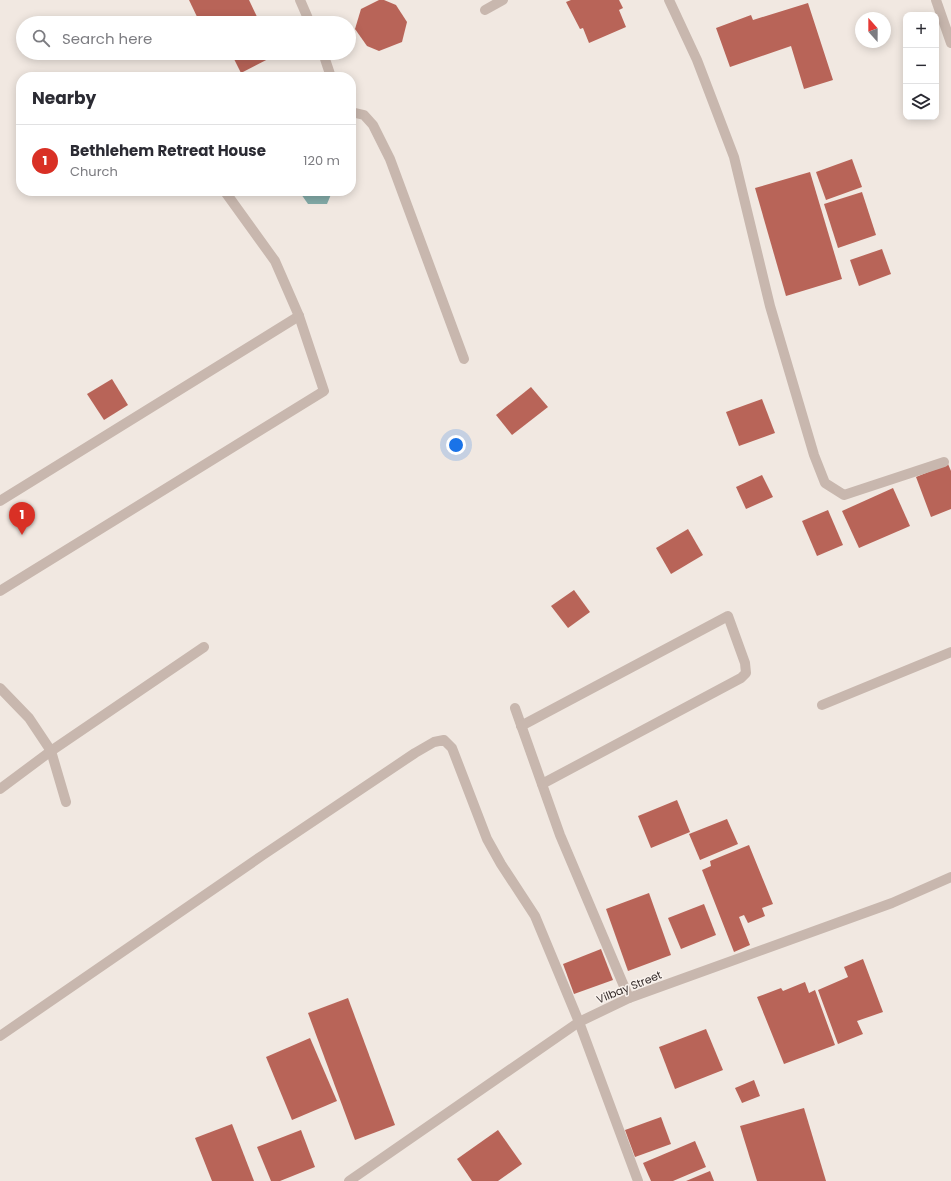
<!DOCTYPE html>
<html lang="en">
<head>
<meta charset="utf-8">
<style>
  body { margin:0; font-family:Poppins,sans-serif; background:#f7f7f7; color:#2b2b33 }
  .controls { position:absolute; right:12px; top:12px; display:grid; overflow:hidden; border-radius:8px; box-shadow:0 2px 10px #0003 }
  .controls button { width:36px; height:36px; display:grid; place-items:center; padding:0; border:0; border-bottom:1px solid #e1e1e2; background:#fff; color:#2b2b33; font:20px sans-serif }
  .compass { position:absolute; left:855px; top:12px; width:36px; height:36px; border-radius:50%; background:#fff; box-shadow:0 2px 10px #0003; rotate:339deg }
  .you { position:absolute; left:456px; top:445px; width:14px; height:14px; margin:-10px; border:3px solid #fff; border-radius:50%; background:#1a73e8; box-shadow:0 0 0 6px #1a73e833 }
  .badge { display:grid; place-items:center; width:26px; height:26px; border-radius:50%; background:#d93025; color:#fff; font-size:13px; font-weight:700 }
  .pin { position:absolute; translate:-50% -33px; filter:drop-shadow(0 1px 2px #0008) }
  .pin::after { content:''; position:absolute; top:21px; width:14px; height:12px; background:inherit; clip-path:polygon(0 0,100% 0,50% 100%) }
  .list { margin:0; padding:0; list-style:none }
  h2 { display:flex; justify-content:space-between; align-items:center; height:52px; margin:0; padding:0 16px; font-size:17px }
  h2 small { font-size:13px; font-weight:400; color:#7c7c81 }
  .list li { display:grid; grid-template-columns:26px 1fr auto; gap:12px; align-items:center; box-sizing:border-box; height:72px; padding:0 16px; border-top:1px solid #e1e1e2 }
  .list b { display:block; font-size:15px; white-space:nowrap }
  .list p { margin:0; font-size:13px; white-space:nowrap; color:#7c7c81 }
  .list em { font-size:13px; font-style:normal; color:#7c7c81 }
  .icon { flex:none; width:22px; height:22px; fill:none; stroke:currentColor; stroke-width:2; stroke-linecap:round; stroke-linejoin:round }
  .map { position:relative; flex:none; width:951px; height:1181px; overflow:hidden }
  .search { position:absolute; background:#fff; box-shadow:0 2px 10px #0003; left:16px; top:16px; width:340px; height:44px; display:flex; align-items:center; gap:10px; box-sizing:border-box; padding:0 14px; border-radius:22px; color:#7c7c81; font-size:15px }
  .panel { position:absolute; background:#fff; box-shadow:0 2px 10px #0003; left:16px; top:72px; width:340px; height:124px; border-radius:16px }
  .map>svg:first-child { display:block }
</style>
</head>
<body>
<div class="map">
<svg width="951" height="1181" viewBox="0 0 951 1181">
  <rect width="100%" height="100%" fill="#f1e8e1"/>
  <!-- water -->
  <path fill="#83aba8" d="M301 191H332V192L327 204H308L301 194Z"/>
  <!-- building -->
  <g fill="#b86458">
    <path d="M189 0H249L260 23H200Z"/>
    <path d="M379 0H384L396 5 407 22 402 42 379 51 367 46 355 29 361 9Z"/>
    <path d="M571 0H619L623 8 619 10 626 27 589 43 583 28 580 29 566 2Z"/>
    <path d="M808 3 833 80 804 89 791 46 730 67 716 28 751 15 753 20Z"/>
    <path d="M231 53H275L276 55 241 73Z"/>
    <path d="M852 159 862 187 826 200 816 172Z"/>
    <path d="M810 172 842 279 786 296 755 188Z"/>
    <path d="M862 192 876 235 838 248 824 204Z"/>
    <path d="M882 249 891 274 859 286 850 260Z"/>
    <path d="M112 379 128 405 104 420 87 394Z"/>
    <path d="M531 387 548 407 512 435 496 415Z"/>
    <path d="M762 399 775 433 739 446 726 412Z"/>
    <path d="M948 464 951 471V509L931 517 916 477Z"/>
    <path d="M762 475 773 497 746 509 736 487Z"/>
    <path d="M893 488 910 526 859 548 842 511Z"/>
    <path d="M828 510 843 545 817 556 802 521Z"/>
    <path d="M688 529 703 555 671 574 656 548Z"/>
    <path d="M574 590 590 612 568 628 551 606Z"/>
    <path d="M677 800 690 832 651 848 638 816Z"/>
    <path d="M727 819 738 844 700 860 689 834Z"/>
    <path d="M749 845 773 904 762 908 765 916 748 923 744 915 739 917 750 945 734 952 702 870 711 866 710 861Z"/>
    <path d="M649 893 671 955 628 971 606 909Z"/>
    <path d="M704 904 716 935 681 949 668 918Z"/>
    <path d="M601 949 613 980 574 994 563 964Z"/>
    <path d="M863 959 883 1012 857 1021 863 1034 838 1044 818 990 848 977 844 967Z"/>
    <path d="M805 982 809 993 815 990 835 1045 784 1064 757 997 781 988 783 991Z"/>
    <path d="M348 998 395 1125 355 1140 308 1013Z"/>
    <path d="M706 1029 723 1070 675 1089 659 1047Z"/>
    <path d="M310 1038 337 1101 292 1120 266 1057Z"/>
    <path d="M754 1080 760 1096 742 1103 735 1088Z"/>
    <path d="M804 1108 826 1181H757L740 1126Z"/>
    <path d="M661 1117 671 1144 635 1157 625 1130Z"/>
    <path d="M232 1124 254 1181H212L195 1138Z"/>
    <path d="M301 1130 315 1167 280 1181H271L257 1147Z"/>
    <path d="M498 1130 522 1164 498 1181H472L457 1159Z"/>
    <path d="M695 1141 706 1167 673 1181H651L643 1163Z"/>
    <path d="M710 1171 714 1181H686Z"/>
  </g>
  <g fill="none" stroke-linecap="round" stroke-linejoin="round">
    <!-- minor -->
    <g stroke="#c8b7ae" stroke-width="10">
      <path d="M300 0 310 23"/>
      <path d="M669 0 697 60 734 157 770 306 814 455 825 483 844 495 944 462"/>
      <path d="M936 0 951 43"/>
      <path d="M485 10 503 0"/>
      <path d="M323 53 331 77"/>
      <path d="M351 112 364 115 373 125 390 159 464 359"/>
      <path d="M0 501 299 316"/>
      <path d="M0 591 324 391 299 316 275 261 226 193"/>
      <path d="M0 688 29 718 51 751 66 802"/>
      <path d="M822 705 951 652"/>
      <path d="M515 708 560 835 629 998"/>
      <path d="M521 726 728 616 745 663 746 673 741 678 542 784"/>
      <path d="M0 789 51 751 204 647"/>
      <path d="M0 1036 263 855 415 753 434 742 444 740 452 748 487 839 501 864 535 916 579 1022 638 1181"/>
      <path d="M349 1181 579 1022 629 998 892 903 951 877"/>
    </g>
  </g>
  <g text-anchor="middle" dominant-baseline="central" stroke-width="3" stroke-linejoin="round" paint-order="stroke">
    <!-- street labels -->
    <g font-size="11" fill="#372e2c" stroke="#f9f2ed">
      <text transform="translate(629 987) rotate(-22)">Vilbay Street</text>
    </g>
  </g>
</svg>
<div class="controls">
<button>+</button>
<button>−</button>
<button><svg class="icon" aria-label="layers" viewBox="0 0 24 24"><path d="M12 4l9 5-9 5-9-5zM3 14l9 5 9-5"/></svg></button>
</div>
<svg class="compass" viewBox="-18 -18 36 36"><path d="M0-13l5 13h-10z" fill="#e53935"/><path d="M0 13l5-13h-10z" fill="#7c7c81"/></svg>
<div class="you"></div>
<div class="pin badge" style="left:22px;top:535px">1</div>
<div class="search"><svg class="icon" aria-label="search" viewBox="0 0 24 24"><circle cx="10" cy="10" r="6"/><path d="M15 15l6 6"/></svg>Search here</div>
<section class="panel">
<h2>Nearby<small></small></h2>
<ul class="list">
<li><span class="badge">1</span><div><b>Bethlehem Retreat House</b><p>Church</p></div><em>120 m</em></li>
</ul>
</section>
</div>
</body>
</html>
